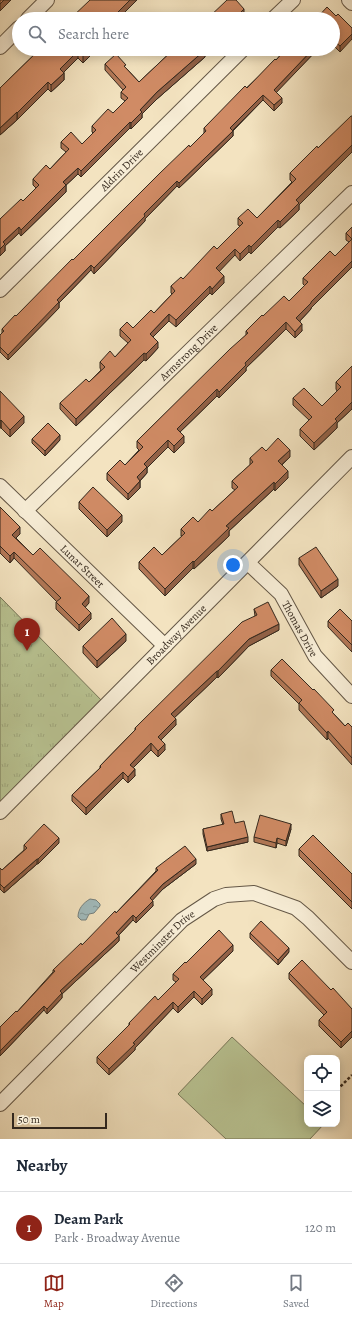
<!DOCTYPE html>
<html lang="en">
<head>
<meta charset="utf-8">
<style>
  body { margin:0; font-family:Alegreya,serif; background:#f2f2f3; color:#1f2937 }
  .controls { position:absolute; right:12px; bottom:12px; display:grid; overflow:hidden; border-radius:8px; box-shadow:0 2px 10px #0003 }
  .controls button { width:36px; height:36px; display:grid; place-items:center; padding:0; border:0; border-bottom:1px solid #e0e1e3; background:#fff; color:#1f2937; font:20px sans-serif }
  .scale { position:absolute; left:12px; bottom:10px; width:95px; box-sizing:border-box; padding-left:4px; border:2px solid #34281d; border-top:0; font-size:11px; line-height:14px; white-space:nowrap; color:#34281d; -webkit-text-stroke:3px #f7edd6; paint-order:stroke }
  .you { position:absolute; left:233px; top:565px; width:14px; height:14px; margin:-10px; border:3px solid #fff; border-radius:50%; background:#1a73e8; box-shadow:0 0 0 6px #1a73e833 }
  .badge { display:grid; place-items:center; width:26px; height:26px; border-radius:50%; background:#8f2418; color:#fff; font-size:13px; font-weight:700 }
  .pin { position:absolute; translate:-50% -33px; filter:drop-shadow(0 1px 2px #0008) }
  .pin::after { content:''; position:absolute; top:21px; width:14px; height:12px; background:inherit; clip-path:polygon(0 0,100% 0,50% 100%) }
  .list { margin:0; padding:0; list-style:none }
  h2 { display:flex; justify-content:space-between; align-items:center; height:52px; margin:0; padding:0 16px; font-size:17px }
  h2 small { font-size:13px; font-weight:400; color:#747a83 }
  .list li { display:grid; grid-template-columns:26px 1fr auto; gap:12px; align-items:center; box-sizing:border-box; height:72px; padding:0 16px; border-top:1px solid #e0e1e3 }
  .list b { display:block; font-size:15px; white-space:nowrap }
  .list p { margin:0; font-size:13px; white-space:nowrap; color:#747a83 }
  .list em { font-size:13px; font-style:normal; color:#747a83 }
  .icon { flex:none; width:22px; height:22px; fill:none; stroke:currentColor; stroke-width:2; stroke-linecap:round; stroke-linejoin:round }
  .map { position:relative; flex:none; width:352px; height:1139px; overflow:hidden }
  .search { position:absolute; background:#fff; box-shadow:0 2px 10px #0003; left:12px; right:12px; top:12px; height:44px; display:flex; align-items:center; gap:10px; box-sizing:border-box; padding:0 14px; border-radius:22px; color:#747a83; font-size:15px }
  .sheet { height:124px; background:#fff }
  nav { display:flex; justify-content:space-around; align-items:center; box-sizing:border-box; height:56px; border-top:1px solid #e0e1e3; background:#fff; font-size:11px; color:#747a83 }
  nav a { display:grid; justify-items:center; gap:2px }
  nav .on { color:#8f2418 }
  .map>svg:first-child { display:block }
</style>
</head>
<body>
<div class="map">
<svg width="352" height="1139" viewBox="0 0 352 1139">
  <defs>
    <pattern id="grass-tufts" width="24" height="20" patternUnits="userSpaceOnUse"><rect width="24" height="20" fill="#b9c493"/><path d="M3 7l-1-3M5 7V3M7 7l1-3M15 17l-1-3M17 17v-4M19 17l1-3" fill="none" stroke="#a0a87e"/></pattern>
    <pattern id="water-ripples" width="26" height="14" patternUnits="userSpaceOnUse"><rect width="26" height="14" fill="#a1bbbd"/><path d="M2 4q2-2 4 0t4 0M15 11q2-2 4 0t4 0" fill="none" stroke="#849899"/></pattern>
  </defs>
  <rect width="100%" height="100%" fill="#f3e3c0"/>
  <filter id="stains"><feTurbulence type="fractalNoise" baseFrequency=".005" numOctaves="4"/><feColorMatrix values="0 0 0 0 .2 0 0 0 0 .09 0 0 0 0 .02 0 0 0 .5 -.17"/></filter>
  <radialGradient id="worn" r=".72"><stop offset=".6" stop-color="#630" stop-opacity="0"/><stop offset="1" stop-color="#630" stop-opacity=".3"/></radialGradient>
  <!-- grass -->
  <path fill="url(#grass-tufts)" stroke="#767658" d="M0 597 106 705 0 812Z"/>
  <!-- pitch -->
  <path fill="#b9c493" stroke="#767658" d="M232 1037 307 1107V1124H324L310 1139H226L178 1094Z"/>
  <!-- water -->
  <path fill="url(#water-ripples)" stroke="#75807d" d="M90 899 96 900 100 904V906L94 913 89 914 86 920H81L78 917C78 909 83 903 90 899Z"/>
  <g fill="none" stroke-linecap="round" stroke-linejoin="round">
    <defs>
      <g id="street">
        <path d="M349 0 352 3"/>
        <path d="M28 19 47 0"/>
        <path d="M273 19 293 0"/>
        <path d="M0 47 19 28"/>
        <path id="s1" d="M0 290 243 49"/>
        <path id="s2" d="M0 486 165 646"/>
        <path id="s3" d="M25 511 352 193"/>
        <path id="s4" d="M248 563 281 594 315 656 352 696"/>
        <path id="s5" d="M0 812 352 457"/>
        <path id="s6" d="M0 1104 182 920 214 899 226 895 254 893 296 908 308 918 352 962"/>
      </g>
    </defs>
    <!-- street casing -->
    <use href="#street" stroke="#645746" stroke-width="16"/>
    <!-- path -->
    <path stroke="#34281d" stroke-width="2.5" stroke-dasharray="3 2" stroke-linecap="butt" d="M337 1090 352 1075"/>
    <!-- street -->
    <use href="#street" stroke="#f7edd6" stroke-width="14"/>
  </g>
  <!-- wall -->
  <g fill="#b37857" stroke="#34281d">
    <path d="M336 16 352 28 340 52 333 45V19Z"/>
    <path d="M40 49H94V52L83 63 78 58 64 72V80L51 92 48 89 17 120 0 135V88Z"/>
    <path d="M173 49H203L205 57 157 99 142 114V118L131 129 130 128 81 177 78 174 66 185V192L21 236 19 233 5 246V251L0 256V219L23 201 36 188 33 185V179L50 169 66 152 61 148V142L82 144 93 133 92 132V126L113 113 125 101 121 98V92L123 90 105 70V64L126 68 139 82 173 50Z"/>
    <path d="M286 49H318L276 92 282 103 274 111 263 100 233 131V136L179 188 177 186 145 219V221L94 274 91 270 59 303V308L8 360 0 352V335L2 334V329L16 316 190 147 204 133V128L276 60Z"/>
    <path d="M352 116V152L299 205V210L280 228 278 227 251 254 249 252 240 261 235 255 219 271 224 283 212 295 210 293 176 327 169 321 153 337 158 348 146 361 144 360 76 426 60 409V403L89 382 101 370 100 368V362L115 357 128 343 120 336V329L133 328 154 313 172 294 171 293V286L183 279 217 249 240 226 238 225V218H257L292 182 290 180V173L318 148Z"/>
    <path d="M352 227V267L311 308V309L300 321 302 331 295 338 286 329 246 368V371L219 398 217 396 180 432 184 443 174 453 168 447 147 468V473L140 481V488L128 500 107 480V473L125 465 139 450 137 448V441L246 335V331L263 316 289 301 305 286 303 284V278L335 256 349 242 346 240V233Z"/>
    <path d="M352 366V409L337 423V428L314 450 300 436V429L309 420 293 405V398L322 406 337 391 336 389V382Z"/>
    <path d="M0 391 24 423 10 437 1 428Z"/>
    <path d="M32 439 60 440 45 456 32 443Z"/>
    <path d="M266 451 290 457 282 465 288 478 275 491 274 489 229 531V536L194 569 193 568 165 596 139 569V562L162 555 182 536H181V529L198 522 212 511 235 490 232 488V481L250 465V458Z"/>
    <path d="M79 502 122 522 107 537 79 509Z"/>
    <path d="M0 507 20 534 16 538 33 555 89 603 85 607 91 619 79 631 56 609V602H57L14 558 10 563 0 553Z"/>
    <path d="M299 558 338 586 321 598 299 565Z"/>
    <path d="M254 609 279 630 249 646 218 678 217 677 174 718 176 725 161 740 165 750 158 757 151 750 133 768 135 776 128 783 123 778 86 815 72 801V795L100 768V766L135 730V728L255 616Z"/>
    <path d="M328 621H352V652L328 627Z"/>
    <path d="M126 641 97 668 83 653V646Z"/>
    <path d="M271 670 334 714 345 726 352 727V765L328 738 327 740 299 710V704L271 676Z"/>
    <path d="M221 814 235 823 248 842 207 851 203 834V829L223 825 221 819Z"/>
    <path d="M291 829 286 846 277 843 276 848 254 842V837Z"/>
    <path d="M59 843 38 864H37L4 893 0 889V868L2 870 24 850V845Z"/>
    <path d="M299 849 352 874V909L299 856Z"/>
    <path d="M196 864 163 889 152 900 153 906 136 923 133 920 119 935V941L62 994V998L47 1014 44 1010 0 1056V1027L17 1012 53 972V970L82 945 116 913 156 871V868Z"/>
    <path d="M250 933 289 952 278 965 250 938Z"/>
    <path d="M233 951 203 980 212 995 202 1005 194 997 178 1013 173 1008 135 1048V1050L109 1075 97 1063V1057L129 1025V1023L158 1000 176 982 173 980V974L186 963Z"/>
    <path d="M289 973 331 990 352 1009 341 1048 319 1026V1020L324 1015 289 979Z"/>
  </g>
  <!-- shaded-wall -->
  <g fill="#926147" stroke="#34281d">
    <path d="M4 0H11L0 11V4Z"/>
    <path d="M130 0H137L118 19H111Z"/>
    <path d="M244 9V15L240 19H234Z"/>
    <path d="M352 34V39L340 52V46Z"/>
    <path d="M90 49H94V52L83 63V56Z"/>
    <path d="M313 49H318L274 95V90Z"/>
    <path d="M205 50V57L157 99 142 114V118L131 129V123L140 110 157 92Z"/>
    <path d="M78 51V58L60 76V69Z"/>
    <path d="M64 73V80L51 92V85Z"/>
    <path d="M48 82V89L17 120V113Z"/>
    <path d="M263 95V100L230 133V128Z"/>
    <path d="M282 98V103L274 111V105Z"/>
    <path d="M17 112V120L0 135V128Z"/>
    <path d="M130 122V128L81 177V171Z"/>
    <path d="M233 131V136L179 188V183Z"/>
    <path d="M352 145V152L299 205V210L280 228V222L296 200Z"/>
    <path d="M78 168V174L63 188V182Z"/>
    <path d="M177 181V186L145 219V221L94 274V268L144 214Z"/>
    <path d="M66 185V192L21 236V230Z"/>
    <path d="M278 220V227L251 254V247Z"/>
    <path d="M19 227V233L5 246V251L0 256V249L3 242Z"/>
    <path d="M249 245V252L240 261V254Z"/>
    <path d="M235 249V255L216 275V268Z"/>
    <path d="M352 261V267L311 308V309L296 325V318L311 302Z"/>
    <path d="M91 265V270L59 303V308L8 360V355L57 300Z"/>
    <path d="M224 276V283L212 295V289Z"/>
    <path d="M210 286V293L176 327V320Z"/>
    <path d="M169 314V321L150 340V334Z"/>
    <path d="M286 322V329L246 368V371L219 398V392L245 363Z"/>
    <path d="M302 324V331L295 338V332Z"/>
    <path d="M158 342V348L146 361V354Z"/>
    <path d="M144 353V360L76 426V419Z"/>
    <path d="M217 389V396L177 435V429Z"/>
    <path d="M352 402V409L337 423V428L314 450V443L335 419Z"/>
    <path d="M24 416V423L10 437V430Z"/>
    <path d="M1 420V428H0V421Z"/>
    <path d="M60 435V440L45 456V451Z"/>
    <path d="M184 436V443L174 453V446Z"/>
    <path d="M168 440V447L147 468V473L137 484V477L144 464Z"/>
    <path d="M290 450V457L278 468V461Z"/>
    <path d="M288 471V478L275 491V484Z"/>
    <path d="M140 481V488L128 500V494Z"/>
    <path d="M274 482V489L229 531V536L194 569V562L226 526Z"/>
    <path d="M122 515V522L107 537V530Z"/>
    <path d="M20 527V534L12 542V535Z"/>
    <path d="M14 552V558L10 563V556Z"/>
    <path d="M193 561V568L165 596V589Z"/>
    <path d="M338 579V586L321 598V591Z"/>
    <path d="M89 596V603L82 611V604Z"/>
    <path d="M91 613V619L79 631V625Z"/>
    <path d="M279 624V630L249 646 218 678V671L249 639Z"/>
    <path d="M126 634V641L97 668V661Z"/>
    <path d="M217 671V677L171 721V714Z"/>
    <path d="M176 719V725L158 743V737Z"/>
    <path d="M328 731V738L327 740V733Z"/>
    <path d="M151 743V750L130 771V765Z"/>
    <path d="M165 744V750L158 757V751Z"/>
    <path d="M135 769V776L128 783V777Z"/>
    <path d="M123 772V778L86 815V808Z"/>
    <path d="M291 824V829L286 846V841Z"/>
    <path d="M248 837V842L207 851V847Z"/>
    <path d="M59 838V843L38 864V859Z"/>
    <path d="M277 838V843L276 848V843Z"/>
    <path d="M37 859V864L4 893V888Z"/>
    <path d="M196 859V864L163 889 150 903V898L163 884Z"/>
    <path d="M153 901V906L136 923V918Z"/>
    <path d="M133 915V920L116 938V933Z"/>
    <path d="M119 936V941L62 994V998L47 1014V1009L60 991Z"/>
    <path d="M233 945V951L200 983V977Z"/>
    <path d="M289 948V952L278 965V960Z"/>
    <path d="M212 989V995L202 1005V999Z"/>
    <path d="M194 991V997L178 1013V1007Z"/>
    <path d="M173 1002V1008L135 1048V1050L109 1075V1069L133 1043Z"/>
    <path d="M44 1006V1010L0 1056V1051Z"/>
    <path d="M352 1031V1037L341 1048V1042Z"/>
  </g>
  <!-- building -->
  <g fill="#d08b65" stroke="#34281d">
    <path d="M0 0H4L0 4Z"/>
    <path d="M90 0H130L111 19H70Z"/>
    <path d="M227 0H236L244 9 234 19H207Z"/>
    <path d="M327 7 336 16 338 14 352 28V34L340 46 333 40V19H316Z"/>
    <path d="M40 49H90L83 56 78 51 60 69 64 73 51 85 48 82 17 113V112L0 128V88Z"/>
    <path d="M174 49H203L205 50 157 92 140 110 142 112 131 123 130 122 81 171 78 168 63 182 66 185 21 230 19 227 3 242 5 244 0 249V219L21 199 23 201 39 185 33 179 46 165 50 169 69 149 61 142 71 132 82 144 96 130 92 126 108 109 113 113 128 98 121 92 126 87 105 64 116 54 126 65 124 66 139 82Z"/>
    <path d="M286 49H313L274 90 282 98 274 105 263 95 230 128 233 131 179 183 177 181 144 214 145 216 94 268 91 265 57 300 59 302 8 355 0 347V335L4 331 2 329 15 315 16 316 72 259 73 260 160 173 189 145 190 147 206 131 204 128 245 86 247 88 275 59 276 60Z"/>
    <path d="M351 116H352V145L296 200 299 203 280 222 278 220 251 247 249 245 240 254 235 249 216 268 224 276 212 289 210 286 176 320 169 314 150 334 158 342 146 354 144 353 76 419 60 403 86 379 89 382 105 367 100 362 110 351 115 357 131 340 120 329 127 322 133 328 151 310 154 313 175 291 171 286 181 277 183 279 214 246 217 249 243 223 238 218 248 209 257 218 296 179 290 173 317 146 318 148Z"/>
    <path d="M352 227V261L311 302V303L296 318 302 324 295 332 286 322 245 363 246 365 219 392 217 389 177 429 184 436 174 446 168 440 144 464 147 467 137 477 140 481 128 494 107 473 120 460 125 465 143 447 137 441 230 349 248 333 246 331 262 315 263 316 284 296 289 301 308 282 303 278 330 251 335 256 352 239 346 233Z"/>
    <path d="M352 366V402L335 419 337 421 314 443 300 429 312 417 293 398 304 388 322 406 341 387 336 382Z"/>
    <path d="M0 391 24 416 10 430 1 420 0 421Z"/>
    <path d="M48 423 60 435 45 451 32 439Z"/>
    <path d="M278 438 290 450 278 461 288 471 275 484 274 482 226 526 229 528 194 562 193 561 165 589 139 562 154 547 162 555 185 533 181 529 193 517 198 522 210 509 212 511 238 487 232 481 253 462 250 458 262 447 266 451Z"/>
    <path d="M93 487 122 515 107 530 79 502Z"/>
    <path d="M0 507 20 527 12 535 33 555 40 548 89 596 82 604 91 613 79 625 56 602 61 598 14 552 10 556 0 546Z"/>
    <path d="M316 547 338 579 321 591 299 558Z"/>
    <path d="M268 602 279 624 249 639 218 671H217L171 714 176 719 158 737 165 744 158 751 151 743 130 765 135 769 128 777 123 772 86 808 72 795 101 767 100 766 136 729 135 728 242 622 257 615 254 609Z"/>
    <path d="M340 609 352 621V645L328 621Z"/>
    <path d="M112 618 126 634 97 661 83 646Z"/>
    <path d="M282 659 313 690 314 689 334 710 332 712 345 726 348 723 352 727V758L328 731 327 733 299 703 302 700 271 670Z"/>
    <path d="M232 811 235 823 244 821 248 837 207 847 203 829 224 824 221 814Z"/>
    <path d="M260 815 291 824 286 841 277 838 276 843 254 837Z"/>
    <path d="M44 824 59 838 38 859H37L4 888 0 884V868L2 870 27 848 24 845Z"/>
    <path d="M313 835 352 874V902L299 849Z"/>
    <path d="M185 846 196 859 163 884 150 898 153 901 136 918 133 915 116 933 119 936 60 991 62 993 47 1009 44 1006 0 1051V1027L16 1011 17 1012 55 971 53 970 81 943 82 945 115 911 116 913 158 870 156 868Z"/>
    <path d="M261 921 289 948 278 960 250 933Z"/>
    <path d="M219 930 233 945 200 977 212 989 202 999 194 991 178 1007 173 1002 133 1043 135 1044 109 1069 97 1057 130 1024 129 1023 155 996 158 1000 179 979 173 974 185 962 186 963Z"/>
    <path d="M302 960 331 990 333 988 352 1009V1031L341 1042 319 1020 327 1012 289 973Z"/>
  </g>
  <g text-anchor="middle" dominant-baseline="central" stroke-width="4" stroke-linejoin="round" paint-order="stroke">
    <!-- street labels -->
    <g font-size="11" fill="#34281d" stroke="#f7edd6">
      <text stroke="none"><textPath href="#s1" startOffset="171">Aldrin Drive</textPath></text>
      <text stroke="none"><textPath href="#s3" startOffset="228">Armstrong Drive</textPath></text>
      <text stroke="none"><textPath href="#s2" startOffset="115">Lunar Street</textPath></text>
      <text stroke="none"><textPath href="#s4" startOffset="85">Thomas Drive</textPath></text>
      <text stroke="none"><textPath href="#s5" startOffset="250">Broadway Avenue</textPath></text>
      <text stroke="none"><textPath href="#s6" startOffset="230">Westminster Drive</textPath></text>
    </g>
  </g>
  <rect width="100%" height="100%" filter="url(#stains)"/>
  <rect width="100%" height="100%" fill="url(#worn)"/>
</svg>
<div class="controls">
<button><svg class="icon" aria-label="locate" viewBox="0 0 24 24"><circle cx="12" cy="12" r="6"/><path d="M12 2v4M12 18v4M2 12h4M18 12h4"/></svg></button>
<button><svg class="icon" aria-label="layers" viewBox="0 0 24 24"><path d="M12 4l9 5-9 5-9-5zM3 14l9 5 9-5"/></svg></button>
</div>
<div class="scale">50 m</div>
<div class="you"></div>
<div class="pin badge" style="left:27px;top:651px">1</div>
<div class="search"><svg class="icon" aria-label="search" viewBox="0 0 24 24"><circle cx="10" cy="10" r="6"/><path d="M15 15l6 6"/></svg>Search here</div>
</div>
<section class="sheet">
<h2>Nearby<small></small></h2>
<ul class="list">
<li><span class="badge">1</span><div><b>Deam Park</b><p>Park · Broadway Avenue</p></div><em>120 m</em></li>
</ul>
</section>
<nav>
<a class="on"><svg class="icon" aria-label="map" viewBox="0 0 24 24"><path d="M3 6l6-2 6 2 6-2v14l-6 2-6-2-6 2zM9 4v14M15 6v14"/></svg>Map</a>
<a><svg class="icon" aria-label="directions" viewBox="0 0 24 24"><path d="M12 3l9 9-9 9-9-9zM9 14v-3h6M13 9l2 2-2 2"/></svg>Directions</a>
<a><svg class="icon" aria-label="saved" viewBox="0 0 24 24"><path d="M7 4h10v16l-5-4-5 4z"/></svg>Saved</a>
</nav>
</body>
</html>
